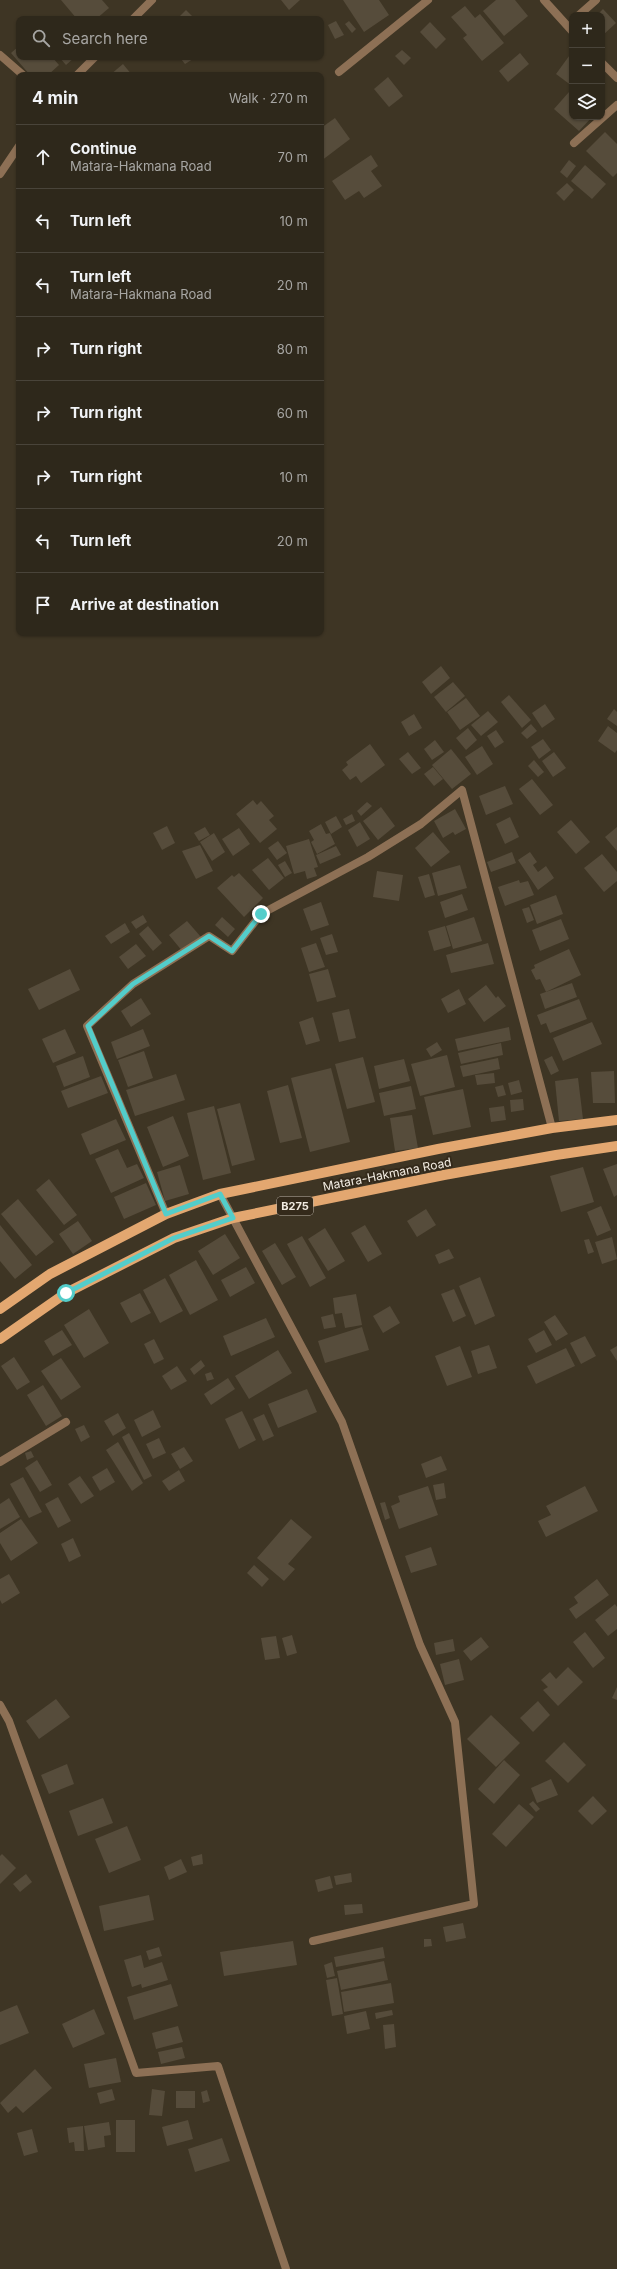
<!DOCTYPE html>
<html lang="en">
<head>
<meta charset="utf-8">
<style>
  body { margin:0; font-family:Inter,sans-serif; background:#3a3428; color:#f1f3f6 }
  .controls { position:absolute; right:12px; top:12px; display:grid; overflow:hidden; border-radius:8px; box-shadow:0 1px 3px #0004 }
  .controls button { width:36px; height:36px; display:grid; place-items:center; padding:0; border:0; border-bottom:1px solid #49443a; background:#2e281b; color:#f1f3f6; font:20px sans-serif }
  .stop { position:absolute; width:12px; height:12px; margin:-9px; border:3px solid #53cdca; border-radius:50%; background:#fff }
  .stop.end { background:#53cdca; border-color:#fff; box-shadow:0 1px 4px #0008 }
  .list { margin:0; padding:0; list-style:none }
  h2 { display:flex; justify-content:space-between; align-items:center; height:52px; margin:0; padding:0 16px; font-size:17px }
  h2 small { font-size:13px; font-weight:400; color:#a7a6a3 }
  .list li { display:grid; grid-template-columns:26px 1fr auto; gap:12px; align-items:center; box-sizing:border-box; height:64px; padding:0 16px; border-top:1px solid #49443a }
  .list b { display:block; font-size:15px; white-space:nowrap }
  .list p { margin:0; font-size:13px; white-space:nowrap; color:#a7a6a3 }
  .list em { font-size:13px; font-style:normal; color:#a7a6a3 }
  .icon { flex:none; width:22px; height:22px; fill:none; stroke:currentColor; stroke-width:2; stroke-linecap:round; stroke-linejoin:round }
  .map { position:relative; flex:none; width:617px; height:2269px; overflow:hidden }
  .search { position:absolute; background:#2e281b; box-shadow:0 1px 3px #0004; left:16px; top:16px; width:308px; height:44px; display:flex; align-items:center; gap:10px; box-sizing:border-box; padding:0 14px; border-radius:8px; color:#a7a6a3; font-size:15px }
  .panel { position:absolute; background:#2e281b; box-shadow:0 1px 3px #0004; left:16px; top:72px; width:308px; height:564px; border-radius:8px }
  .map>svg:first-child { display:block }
</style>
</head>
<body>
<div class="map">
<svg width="617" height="2269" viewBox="0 0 617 2269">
  <rect width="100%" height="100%" fill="#3e3524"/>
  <!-- building -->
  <g fill="#564c3b">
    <path d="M61 0H102L109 8 96 19H77Z"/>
    <path d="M281 0H300L289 10Z"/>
    <path d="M343 0H379L389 15 364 32Z"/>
    <path d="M496 0H515L528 16 504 36 483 11Z"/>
    <path d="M465 6 475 18 480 14 504 43 482 61 463 38 467 35 451 17Z"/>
    <path d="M603 9 616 23 602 36V15H597Z"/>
    <path d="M186 10 195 19H177Z"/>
    <path d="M336 21 344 35 335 39 328 25Z"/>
    <path d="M349 21 356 29 352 33 345 24Z"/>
    <path d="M430 22 446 39 436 49 420 32Z"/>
    <path d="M19 46V57H52L59 65 48 75H30L11 53Z"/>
    <path d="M402 50 411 58 404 65 395 56Z"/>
    <path d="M572 52V86L556 74Z"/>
    <path d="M520 53 529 64 508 82 499 71Z"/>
    <path d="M59 57H75L66 65Z"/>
    <path d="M184 57H192L193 59 185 64 181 59Z"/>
    <path d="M123 64 132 75H110Z"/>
    <path d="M388 77 403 96 389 107 374 89Z"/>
    <path d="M569 92 572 95V117H592L579 131 554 109Z"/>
    <path d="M335 118 350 139 321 161V128Z"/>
    <path d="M605 132 617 144V173L613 177 586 151Z"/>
    <path d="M371 155 378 166 371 171 382 186 364 198 359 191 345 200 332 181Z"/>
    <path d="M569 160 576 166 567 178 560 172Z"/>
    <path d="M585 165 606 184 592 199 571 181Z"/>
    <path d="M567 183 574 190 564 201 556 193Z"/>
    <path d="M441 666 450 678 431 694 422 682Z"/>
    <path d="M453 682 465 696 446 712 434 697Z"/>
    <path d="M509 695 531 720 522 728 501 702Z"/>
    <path d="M466 698 480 716 460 730 447 712Z"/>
    <path d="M545 704 555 719 542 728 532 713Z"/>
    <path d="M614 709 617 712V726L607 719Z"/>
    <path d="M488 711 498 722 481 736 471 725Z"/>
    <path d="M414 714 422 728 409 736 401 722Z"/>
    <path d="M531 724 537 731 527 739 521 733Z"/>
    <path d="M608 726 617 733V750L615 753 598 741Z"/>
    <path d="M468 728 477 740 466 750 456 738Z"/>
    <path d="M496 730 504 742 495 748 487 736Z"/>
    <path d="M543 739 551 750 539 759 531 747Z"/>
    <path d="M435 740 444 752 432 760 424 749Z"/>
    <path d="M370 744 385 765 361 783 356 776 350 780 342 770 348 765 346 762Z"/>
    <path d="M482 746 493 764 477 775 465 757Z"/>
    <path d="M451 749 471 774 452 789 432 765Z"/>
    <path d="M408 752 421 768 412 774 399 759Z"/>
    <path d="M554 752 566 768 553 777 542 761Z"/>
    <path d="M534 760 544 772 538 777 528 766Z"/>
    <path d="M433 767 443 779 434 786 424 774Z"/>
    <path d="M532 779 553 805 540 815 519 789Z"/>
    <path d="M505 786 513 804 486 815 479 796Z"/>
    <path d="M253 800 257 805 261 801 274 816 269 820 277 829 260 843 236 814Z"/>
    <path d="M367 802 372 806 361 816 357 811Z"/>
    <path d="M381 807 395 826 378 840 363 821Z"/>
    <path d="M455 809 466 829 455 835 453 832 443 838 434 821Z"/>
    <path d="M352 814 355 821 346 825 343 819Z"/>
    <path d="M336 816 342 827 331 834 325 822Z"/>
    <path d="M510 817 519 837 505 844 496 824Z"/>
    <path d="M571 820 590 842 576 854 557 832Z"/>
    <path d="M360 822 370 839 357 847 348 830Z"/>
    <path d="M321 824 326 834 330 833 335 844 317 854 311 842 314 840 309 831Z"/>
    <path d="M167 826 175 843 162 850 153 833Z"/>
    <path d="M205 827 210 835 199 841 194 833Z"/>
    <path d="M617 827V851L605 837Z"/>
    <path d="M239 828 250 844 233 856 222 839Z"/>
    <path d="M433 832 450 852 431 867 415 848Z"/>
    <path d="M214 833 225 852 212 861 200 842Z"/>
    <path d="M309 839 318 867 314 868 317 876 307 879 305 871 294 874 286 846Z"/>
    <path d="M278 841 287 853 277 860 268 848Z"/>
    <path d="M200 845 213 871 196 879 182 851Z"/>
    <path d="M336 846 341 855 320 864 316 855Z"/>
    <path d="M512 852 516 863 491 872 487 862Z"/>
    <path d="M530 852 537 862 533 865 538 872 546 866 554 878 538 890 518 860Z"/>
    <path d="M602 854 617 872V881L604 892 584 868Z"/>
    <path d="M268 858 284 878 269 890 252 870Z"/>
    <path d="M285 861 292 873 285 877 278 865Z"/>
    <path d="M460 865 467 888 438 896 432 873Z"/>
    <path d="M377 871 403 875 399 901 373 897Z"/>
    <path d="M239 873 263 898 244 917 217 888 232 875 234 877Z"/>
    <path d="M429 874 435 895 425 898 418 877Z"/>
    <path d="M519 880 520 883 528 881 534 895 505 906 498 887Z"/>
    <path d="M462 894 468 910 445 918 440 902Z"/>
    <path d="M556 895 563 914 537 924 530 905Z"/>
    <path d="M321 902 329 925 311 931 303 909Z"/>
    <path d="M529 907 534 920 527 923 522 909Z"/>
    <path d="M143 915 147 922 136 929 131 922Z"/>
    <path d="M222 917 235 929 228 937 215 925Z"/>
    <path d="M474 917 482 941 453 949 446 926Z"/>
    <path d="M561 919 569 939 540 951 532 930Z"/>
    <path d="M187 921 201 937 183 952 169 935Z"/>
    <path d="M125 923 130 932 111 944 105 936Z"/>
    <path d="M148 926 162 943 153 951 139 934Z"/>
    <path d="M445 926 451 946 434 951 428 931Z"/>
    <path d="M332 934 338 952 326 955 320 938Z"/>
    <path d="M316 943 325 967 309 972 301 948Z"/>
    <path d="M488 943 494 964 451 973 446 955Z"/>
    <path d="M136 944 146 956 128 969 119 957Z"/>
    <path d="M569 949 581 975 546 992 540 979 536 980 531 970 535 968 534 965Z"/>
    <path d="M70 969 80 990 39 1010 28 989Z"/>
    <path d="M328 969 336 997 317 1002 309 974Z"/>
    <path d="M572 983 577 997 545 1009 540 994Z"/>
    <path d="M486 985 496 998 498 996 506 1006 484 1022 468 999Z"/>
    <path d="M459 989 466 1004 448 1013 441 999Z"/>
    <path d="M141 998 151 1014 131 1027 121 1011Z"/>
    <path d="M579 999 587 1019 550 1033 546 1023 541 1025 537 1015Z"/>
    <path d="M349 1009 356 1038 339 1042 332 1013Z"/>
    <path d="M313 1017 320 1041 306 1045 299 1022Z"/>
    <path d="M592 1022 602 1044 563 1061 553 1038Z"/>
    <path d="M509 1027 511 1040 458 1051 455 1039Z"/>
    <path d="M65 1029 76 1053 53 1063 42 1039Z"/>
    <path d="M143 1029 150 1046 117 1059 111 1042Z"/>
    <path d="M437 1042 442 1050 431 1057 426 1049Z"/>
    <path d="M501 1043 503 1055 461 1064 458 1053Z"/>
    <path d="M144 1051 153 1078 128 1087 118 1060Z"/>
    <path d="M447 1055 455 1087 420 1096 411 1064Z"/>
    <path d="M83 1056 90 1077 64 1087 56 1066Z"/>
    <path d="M552 1056 559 1071 551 1075 544 1060Z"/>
    <path d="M363 1057 375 1102 347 1109 335 1064Z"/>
    <path d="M498 1058 500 1069 463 1077 460 1066Z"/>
    <path d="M404 1059 410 1081 379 1089 374 1066Z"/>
    <path d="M331 1068 350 1142 310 1152 291 1078Z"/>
    <path d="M614 1071 615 1103H593L591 1072Z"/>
    <path d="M494 1073 495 1083 477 1085 475 1075Z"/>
    <path d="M176 1074 185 1100 135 1116 126 1090Z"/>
    <path d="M101 1076 108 1093 68 1108 61 1091Z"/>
    <path d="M578 1078 583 1119 559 1121 555 1081Z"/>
    <path d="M519 1080 522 1092 511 1095 508 1083Z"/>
    <path d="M288 1085 302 1138 280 1143 267 1091Z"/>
    <path d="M503 1085 506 1095 498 1097 495 1087Z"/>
    <path d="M411 1086 416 1109 384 1116 379 1093Z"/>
    <path d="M463 1089 471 1127 433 1135 424 1097Z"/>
    <path d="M523 1099 524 1110 511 1112 510 1100Z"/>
    <path d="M240 1103 255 1160 232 1166 217 1109Z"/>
    <path d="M214 1106 231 1173 203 1180 187 1113Z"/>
    <path d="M504 1106 506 1120 491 1122 489 1108Z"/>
    <path d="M412 1115 418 1148 395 1151 390 1118Z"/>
    <path d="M173 1116 189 1156 163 1167 147 1127Z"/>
    <path d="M116 1119 126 1140 90 1155 81 1134Z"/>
    <path d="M118 1149 127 1168 137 1164 144 1178 111 1193 95 1159Z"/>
    <path d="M617 1164V1195L614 1197 603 1169Z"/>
    <path d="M180 1165 189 1194 165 1201 157 1172Z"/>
    <path d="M583 1167 594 1202 561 1212 550 1176Z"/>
    <path d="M49 1179 77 1215 64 1225 36 1190Z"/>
    <path d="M146 1183 156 1205 124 1219 114 1197Z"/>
    <path d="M18 1199 54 1242 36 1256 1 1214Z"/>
    <path d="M601 1206 611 1230 597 1236 587 1212Z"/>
    <path d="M426 1209 436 1225 417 1237 407 1221Z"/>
    <path d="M78 1221 92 1241 73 1254 59 1234Z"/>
    <path d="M0 1225 32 1265 15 1279 0 1261Z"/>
    <path d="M365 1225 382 1254 368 1262 351 1233Z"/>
    <path d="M325 1228 345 1261 328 1271 308 1239Z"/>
    <path d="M225 1234 240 1258 213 1275 198 1251Z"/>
    <path d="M302 1236 326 1278 310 1287 287 1244Z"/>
    <path d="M612 1237 617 1259 602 1264 595 1242Z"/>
    <path d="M589 1239 594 1252 588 1254 584 1240Z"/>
    <path d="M275 1243 296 1277 282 1285 262 1251Z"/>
    <path d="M449 1249 454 1258 439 1264 435 1255Z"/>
    <path d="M196 1260 218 1300 190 1315 169 1275Z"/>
    <path d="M246 1267 255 1283 230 1297 221 1280Z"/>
    <path d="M480 1277 495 1316 475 1325 459 1286Z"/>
    <path d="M165 1278 183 1311 160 1323 143 1290Z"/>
    <path d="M454 1289 466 1316 453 1322 441 1294Z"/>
    <path d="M140 1293 151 1313 131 1323 120 1303Z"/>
    <path d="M356 1294 362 1325 345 1328 342 1313 335 1314 333 1298Z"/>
    <path d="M390 1306 400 1323 383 1333 373 1316Z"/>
    <path d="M89 1309 109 1343 84 1358 64 1325Z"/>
    <path d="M333 1314 336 1327 324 1329 321 1317Z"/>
    <path d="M555 1315 568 1334 556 1341 544 1322Z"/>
    <path d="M266 1318 275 1337 231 1356 223 1336Z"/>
    <path d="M362 1327 369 1350 325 1363 318 1341Z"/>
    <path d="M62 1330 72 1345 53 1356 44 1341Z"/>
    <path d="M544 1330 552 1345 536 1353 528 1339Z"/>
    <path d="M585 1336 596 1356 581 1364 570 1343Z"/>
    <path d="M154 1339 164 1359 154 1364 144 1344Z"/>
    <path d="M489 1345 497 1368 478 1374 471 1351Z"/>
    <path d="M460 1346 472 1377 447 1386 435 1356Z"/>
    <path d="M617 1346V1361L610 1350Z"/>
    <path d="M566 1348 575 1366 536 1384 527 1366Z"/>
    <path d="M278 1350 292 1373 249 1399 235 1376Z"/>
    <path d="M14 1357 30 1382 17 1390 1 1366Z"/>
    <path d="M61 1358 81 1387 61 1400 41 1371Z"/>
    <path d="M201 1360 205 1366 194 1375 190 1369Z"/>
    <path d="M177 1366 187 1381 171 1390 162 1376Z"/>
    <path d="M211 1372 214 1379 207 1381 205 1374Z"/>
    <path d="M228 1378 235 1389 211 1405 204 1394Z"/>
    <path d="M43 1385 62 1416 46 1426 27 1395Z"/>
    <path d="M307 1389 317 1412 278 1428 268 1404Z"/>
    <path d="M153 1410 161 1427 142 1437 134 1420Z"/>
    <path d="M242 1411 256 1440 239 1449 225 1419Z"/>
    <path d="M118 1413 126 1428 113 1436 104 1421Z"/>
    <path d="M264 1414 274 1436 263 1441 253 1419Z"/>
    <path d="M84 1425 90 1437 81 1442 75 1429Z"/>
    <path d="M129 1433 152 1476 144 1480 122 1437Z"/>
    <path d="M159 1438 166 1453 153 1459 146 1444Z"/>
    <path d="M118 1442 143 1483 132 1491 106 1450Z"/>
    <path d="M184 1447 193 1461 180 1469 171 1454Z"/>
    <path d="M31 1451 34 1457 27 1460 25 1453Z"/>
    <path d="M441 1456 447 1470 426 1478 421 1464Z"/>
    <path d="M37 1460 52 1485 40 1492 25 1468Z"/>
    <path d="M107 1468 115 1482 100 1491 92 1477Z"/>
    <path d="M179 1470 185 1481 169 1491 162 1481Z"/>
    <path d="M80 1476 94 1496 81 1504 68 1484Z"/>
    <path d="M23 1477 42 1512 29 1518 10 1484Z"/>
    <path d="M444 1483 446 1498 436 1500 433 1485Z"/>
    <path d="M428 1486 438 1515 399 1529 391 1506 400 1502 398 1496Z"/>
    <path d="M585 1486 598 1511 546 1537 538 1521 551 1515 546 1506Z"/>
    <path d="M58 1497 71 1521 58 1528 45 1504Z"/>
    <path d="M9 1498 20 1517 0 1529V1504Z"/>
    <path d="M385 1502 390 1518 385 1520 380 1503Z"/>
    <path d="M21 1519 38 1543 11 1561 0 1543V1533Z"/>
    <path d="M291 1519 312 1537 288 1564 295 1569 284 1581 257 1558Z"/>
    <path d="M73 1538 81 1556 69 1562 61 1544Z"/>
    <path d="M431 1547 437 1565 411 1573 405 1556Z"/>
    <path d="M254 1565 269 1579 262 1587 247 1573Z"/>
    <path d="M9 1574 20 1593 2 1604 0 1600V1579Z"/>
    <path d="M597 1579 609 1595 576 1619 569 1609 578 1603 574 1597Z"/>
    <path d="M615 1604 617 1607V1629L608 1636 595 1620Z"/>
    <path d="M585 1632 605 1658 593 1668 573 1642Z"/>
    <path d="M292 1635 297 1653 287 1656 282 1638Z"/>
    <path d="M276 1636 280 1658 265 1660 261 1638Z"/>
    <path d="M481 1637 489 1647 471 1661 463 1651Z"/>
    <path d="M453 1639 455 1651 436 1655 434 1643Z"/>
    <path d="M459 1659 464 1680 445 1685 440 1664Z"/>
    <path d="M568 1667 583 1682 558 1706 543 1690 548 1687 541 1680 550 1672 556 1679Z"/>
    <path d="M617 1687V1700L612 1698Z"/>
    <path d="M56 1699 70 1717 39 1739 26 1721Z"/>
    <path d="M538 1701 550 1715 533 1732 520 1718Z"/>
    <path d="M491 1715 520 1743 496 1767 467 1739Z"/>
    <path d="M564 1742 586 1765 568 1783 545 1761Z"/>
    <path d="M504 1760 520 1775 494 1804 478 1789Z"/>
    <path d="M67 1764 74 1784 49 1794 41 1775Z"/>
    <path d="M551 1779 558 1795 537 1803 531 1788Z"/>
    <path d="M593 1796 607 1811 592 1825 578 1811Z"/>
    <path d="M103 1798 113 1823 78 1836 69 1811Z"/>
    <path d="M533 1801 540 1809 536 1812 529 1804Z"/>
    <path d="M519 1804 534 1817 506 1847 492 1834Z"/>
    <path d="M127 1826 141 1860 109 1873 95 1839Z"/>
    <path d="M2 1854 16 1868 0 1884V1856Z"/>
    <path d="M202 1854 203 1864 193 1866 191 1857Z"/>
    <path d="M181 1859 187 1872 169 1880 164 1867Z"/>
    <path d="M351 1873 352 1882 336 1885 334 1876Z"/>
    <path d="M26 1874 32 1882 20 1892 13 1884Z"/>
    <path d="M330 1876 333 1888 318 1892 315 1880Z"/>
    <path d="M149 1895 154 1920 104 1931 99 1906Z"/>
    <path d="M362 1904 363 1913 345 1915 344 1905Z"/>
    <path d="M463 1923 466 1938 446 1942 443 1927Z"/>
    <path d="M424 1939H431L432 1946 424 1947Z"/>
    <path d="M293 1941 297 1965 224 1976 220 1952Z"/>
    <path d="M159 1947 162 1956 149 1960 146 1951Z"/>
    <path d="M383 1947 385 1958 336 1967 334 1957Z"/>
    <path d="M141 1955 144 1968 162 1962 168 1980 142 1988 141 1984 132 1987 124 1960Z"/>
    <path d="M384 1961 388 1980 341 1990 337 1971Z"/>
    <path d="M332 1962 335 1976 327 1978 324 1965Z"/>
    <path d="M337 1978 343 2014 332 2016 326 1980Z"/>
    <path d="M391 1983 394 2003 344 2012 341 1992Z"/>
    <path d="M171 1984 178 2006 134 2020 127 1997Z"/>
    <path d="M17 2005 29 2033 0 2045V2012Z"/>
    <path d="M94 2009 105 2034 73 2048 62 2024Z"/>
    <path d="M392 2010 393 2015 376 2019 375 2013Z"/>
    <path d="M366 2011 370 2029 347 2034 344 2016Z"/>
    <path d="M394 2024 396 2047 385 2049 383 2025Z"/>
    <path d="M178 2026 183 2042 156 2049 152 2033Z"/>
    <path d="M182 2047 185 2058 161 2064 158 2052Z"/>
    <path d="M116 2058 121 2082 89 2088 84 2064Z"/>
    <path d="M35 2069 52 2088 23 2113 16 2106 8 2113 0 2103Z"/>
    <path d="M112 2089 115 2100 100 2104 97 2093Z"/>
    <path d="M152 2089 165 2091 162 2116 149 2115Z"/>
    <path d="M207 2090 210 2101 203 2103 201 2092Z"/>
    <rect x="176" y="2091" width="19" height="17"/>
    <rect x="116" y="2120" width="19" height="32"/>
    <path d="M188 2120 193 2139 167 2146 162 2127Z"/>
    <path d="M109 2122 111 2135 104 2136 105 2147 88 2150 84 2126Z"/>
    <path d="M83 2126 84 2151H75L74 2142 69 2143 67 2128Z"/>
    <path d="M32 2129 38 2152 24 2156 17 2133Z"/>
    <path d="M222 2138 230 2161 195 2172 188 2149Z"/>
  </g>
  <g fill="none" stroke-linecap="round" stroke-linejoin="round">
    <!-- street -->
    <g stroke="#8d7055" stroke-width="8">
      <path d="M544 0 572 31"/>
      <path d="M579 15 596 0"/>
      <path d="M133 19 152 0"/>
      <path d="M0 55 23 75"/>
      <path d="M602 63 617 78"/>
      <path d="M339 72 428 0"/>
      <path d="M77 75 95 57"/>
      <path d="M574 143 617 105"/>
      <path d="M0 174 19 146"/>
      <path d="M220 1194 342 1422 420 1645 455 1722 474 1904 313 1941"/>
      <path d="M166 1214 87 1026 133 984 209 936 232 951 261 914 368 857 421 824 462 790 552 1128"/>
      <path d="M0 1462 66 1422"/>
      <path d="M0 1705 9 1721 136 2073 218 2066 286 2269"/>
    </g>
    <!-- primary -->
    <g stroke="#e3a770" stroke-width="10">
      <path d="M0 1309 50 1274 166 1214 220 1194 438 1149 552 1128 617 1120"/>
      <path d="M0 1339 66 1293 174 1238 233 1218 444 1175 556 1155 617 1146"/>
    </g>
  </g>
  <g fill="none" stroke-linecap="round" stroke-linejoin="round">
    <!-- route -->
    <path stroke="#53cdca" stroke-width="5" d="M66 1293 174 1238 233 1218 220 1194 166 1214 88 1026 133 984 209 936 232 951 261 914"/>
  </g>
  <g text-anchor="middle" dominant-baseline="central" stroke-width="4" stroke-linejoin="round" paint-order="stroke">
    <!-- shield labels -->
    <rect fill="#342a1b" stroke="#b8b1a6" stroke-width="1" x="277" y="1197" width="36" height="18" rx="3"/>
    <g font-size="11" font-weight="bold" fill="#f1ebe1">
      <text x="295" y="1206">B275</text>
    </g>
    <!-- street labels -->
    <g font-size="12" fill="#f1ebe1" stroke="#342a1b">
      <text transform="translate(387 1174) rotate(-11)">Matara-Hakmana Road</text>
    </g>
  </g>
</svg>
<div class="controls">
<button>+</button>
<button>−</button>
<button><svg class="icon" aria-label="layers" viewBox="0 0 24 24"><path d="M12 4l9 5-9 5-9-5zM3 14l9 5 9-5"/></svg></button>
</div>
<div class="stop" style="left:66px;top:1293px"></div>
<div class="stop end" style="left:261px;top:914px"></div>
<div class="search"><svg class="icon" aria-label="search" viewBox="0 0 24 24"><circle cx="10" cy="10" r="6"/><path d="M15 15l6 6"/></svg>Search here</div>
<section class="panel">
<h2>4 min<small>Walk · 270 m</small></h2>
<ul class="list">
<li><svg class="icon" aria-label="ahead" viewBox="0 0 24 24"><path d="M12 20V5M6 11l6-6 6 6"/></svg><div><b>Continue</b><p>Matara-Hakmana Road</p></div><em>70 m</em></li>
<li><svg class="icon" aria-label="left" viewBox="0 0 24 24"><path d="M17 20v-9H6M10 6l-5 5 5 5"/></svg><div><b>Turn left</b></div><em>10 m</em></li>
<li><svg class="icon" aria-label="left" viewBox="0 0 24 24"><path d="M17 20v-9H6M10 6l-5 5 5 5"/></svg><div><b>Turn left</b><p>Matara-Hakmana Road</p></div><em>20 m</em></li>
<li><svg class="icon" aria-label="right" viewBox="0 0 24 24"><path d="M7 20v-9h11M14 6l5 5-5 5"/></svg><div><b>Turn right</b></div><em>80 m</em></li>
<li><svg class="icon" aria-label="right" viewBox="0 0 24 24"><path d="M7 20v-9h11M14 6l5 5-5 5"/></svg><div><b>Turn right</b></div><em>60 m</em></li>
<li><svg class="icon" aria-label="right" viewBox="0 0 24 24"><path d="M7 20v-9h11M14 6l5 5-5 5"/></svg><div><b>Turn right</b></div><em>10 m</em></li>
<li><svg class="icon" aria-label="left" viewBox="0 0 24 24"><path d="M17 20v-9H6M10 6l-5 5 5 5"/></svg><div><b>Turn left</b></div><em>20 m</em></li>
<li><svg class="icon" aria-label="arrive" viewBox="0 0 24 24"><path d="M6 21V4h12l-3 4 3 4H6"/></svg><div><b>Arrive at destination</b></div></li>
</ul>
</section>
</div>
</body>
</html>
